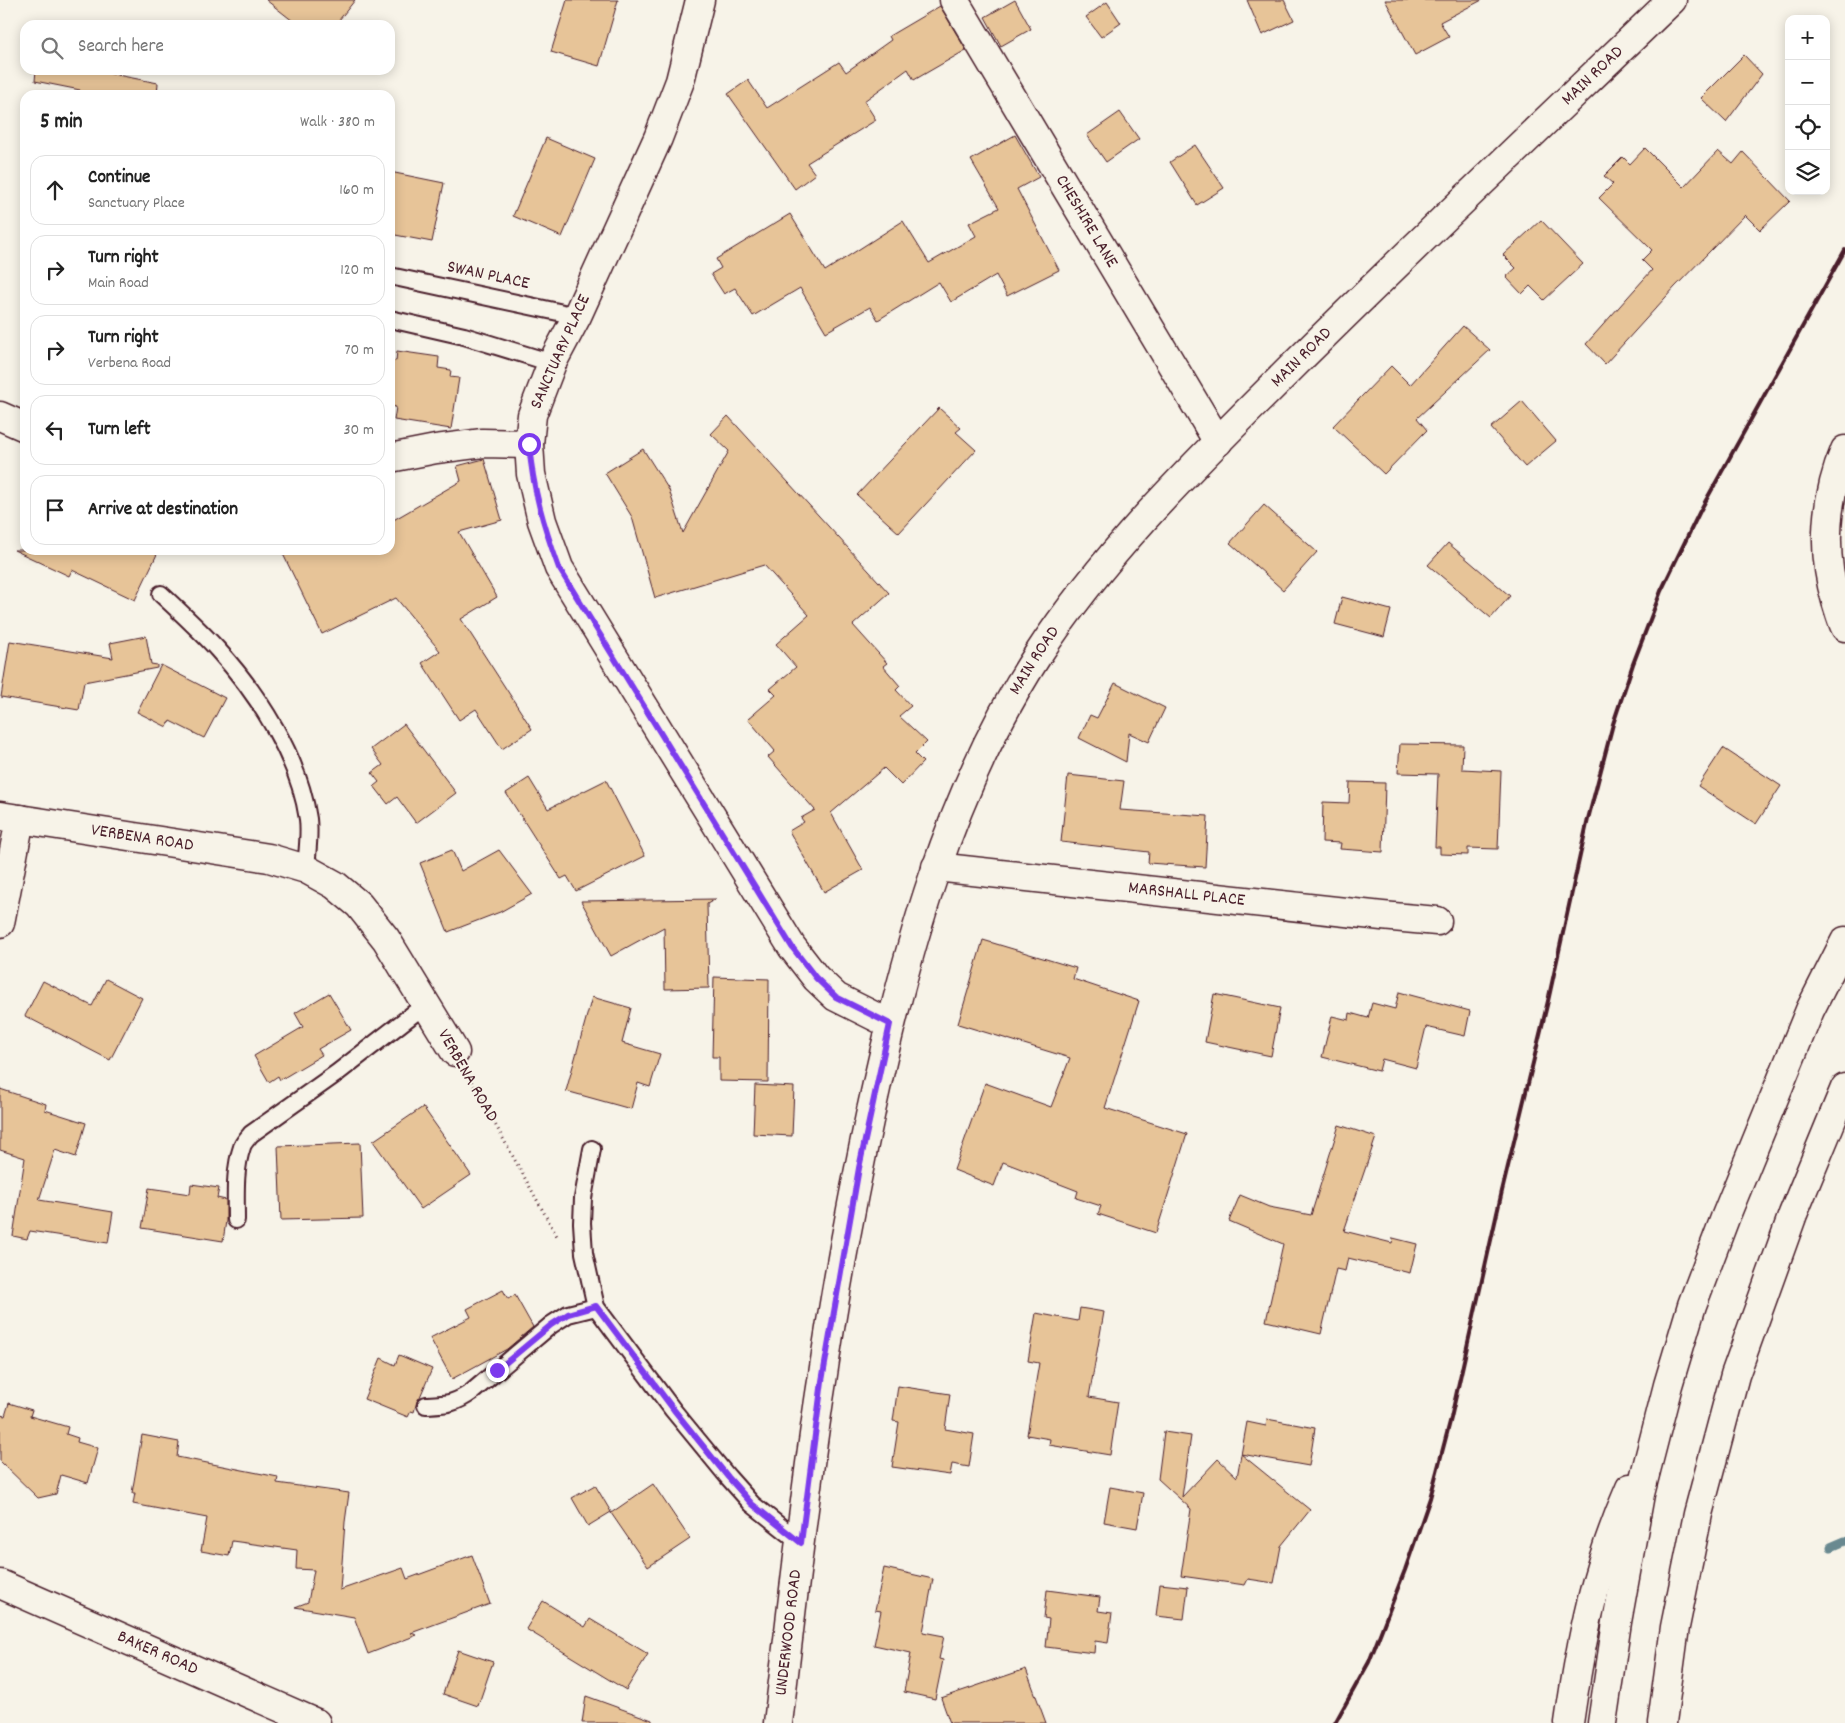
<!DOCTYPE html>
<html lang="en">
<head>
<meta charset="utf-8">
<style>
  body { margin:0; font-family:Dekko,sans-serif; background:#f2f2f2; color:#222 }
  .controls { position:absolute; right:15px; top:15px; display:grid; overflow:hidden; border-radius:10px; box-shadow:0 2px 12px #0003 }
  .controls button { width:45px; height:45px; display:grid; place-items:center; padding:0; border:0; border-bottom:1px solid #e0e0e0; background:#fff; color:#222; font:25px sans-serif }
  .stop { position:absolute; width:15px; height:15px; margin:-11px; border:4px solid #7c3aed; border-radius:50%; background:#fff }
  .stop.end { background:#7c3aed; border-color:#fff; box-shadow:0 1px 5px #0008 }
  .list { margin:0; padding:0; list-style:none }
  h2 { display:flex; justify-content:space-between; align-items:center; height:65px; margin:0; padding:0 20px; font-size:21px }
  h2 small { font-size:16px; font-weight:400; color:#767676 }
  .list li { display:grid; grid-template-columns:32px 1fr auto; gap:15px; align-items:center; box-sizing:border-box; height:70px; margin:0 10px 10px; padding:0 10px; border:1px solid #e0e0e0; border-radius:15px }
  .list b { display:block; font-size:19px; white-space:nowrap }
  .list p { margin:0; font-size:16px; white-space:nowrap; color:#767676 }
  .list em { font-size:16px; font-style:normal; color:#767676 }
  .icon { flex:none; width:28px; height:28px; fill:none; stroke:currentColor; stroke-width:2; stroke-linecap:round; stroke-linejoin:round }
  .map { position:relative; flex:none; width:1845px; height:1723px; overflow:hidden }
  .search { position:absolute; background:#fff; box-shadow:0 2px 12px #0003; left:20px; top:20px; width:375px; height:55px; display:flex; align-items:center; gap:12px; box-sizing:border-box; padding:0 18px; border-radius:15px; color:#767676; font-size:19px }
  .panel { position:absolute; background:#fff; box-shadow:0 2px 12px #0003; left:20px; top:90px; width:375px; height:465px; border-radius:15px }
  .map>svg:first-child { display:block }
</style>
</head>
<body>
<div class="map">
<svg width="1845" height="1723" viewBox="0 0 1845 1723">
  <rect width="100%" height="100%" fill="#f7f3e8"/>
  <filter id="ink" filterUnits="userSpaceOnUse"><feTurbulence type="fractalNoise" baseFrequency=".02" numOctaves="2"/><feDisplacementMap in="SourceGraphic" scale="10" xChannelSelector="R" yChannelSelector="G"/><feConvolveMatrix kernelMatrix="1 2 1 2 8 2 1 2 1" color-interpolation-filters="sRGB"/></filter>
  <g filter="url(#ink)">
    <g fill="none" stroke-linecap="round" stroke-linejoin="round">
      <!-- stream -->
      <path stroke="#698990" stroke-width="9" d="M1831 1547 1845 1541"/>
    </g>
    <!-- building -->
    <g fill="#e7c498" stroke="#4a1f2b">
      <path d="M266 0H355L335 25H298Z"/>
      <path d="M567 0H618L599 66 551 52Z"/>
      <path d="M1015 0 1031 29 1001 46 985 17Z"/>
      <path d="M1247 0H1284L1294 20 1262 35Z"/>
      <path d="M1385 0H1482L1440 22 1449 37 1415 55Z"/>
      <path d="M1107 2 1121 23 1101 37 1086 17Z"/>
      <path d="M940 6 966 50 914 80 908 69 864 101 876 120 807 163 815 174 795 189 728 94 748 80 767 108 839 62 846 72 891 40 889 36Z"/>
      <path d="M1744 55 1762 74 1726 122 1701 98Z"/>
      <path d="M36 70H108L107 73 158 83 157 95H79L80 90 35 81Z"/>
      <path d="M1120 112 1139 139 1106 162 1087 135Z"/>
      <path d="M1015 135 1039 177 1017 189 1059 270 1007 296 996 275 951 302 939 282 878 320 870 307 826 332 800 288 753 316 735 288 724 294 711 274 721 268 716 259 790 214 825 271 903 221 929 263 976 236 969 223 999 208 971 160Z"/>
      <path d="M546 138 595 159 562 237 513 216Z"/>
      <path d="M1195 145 1224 188 1197 205 1170 162Z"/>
      <path d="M1645 148 1684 187 1718 151 1733 164 1743 152 1790 201 1760 230 1745 215 1675 287 1605 364 1586 344 1652 270 1642 260 1652 250 1599 198 1613 184 1604 176 1623 157 1630 164Z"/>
      <path d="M390 172 444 183 432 242 390 234Z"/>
      <path d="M1541 220 1583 264 1544 300 1530 286 1522 294 1506 277 1516 268 1503 255Z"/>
      <path d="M1463 326 1490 350 1417 418 1427 430 1384 474 1333 426 1391 366 1410 385Z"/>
      <path d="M397 351 439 357 438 368 451 370 450 377 459 378 451 429 394 420 396 407 390 406V360L396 361Z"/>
      <path d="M1522 401 1556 441 1525 467 1491 428Z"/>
      <path d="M939 408 961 428 956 432 976 450 899 533 857 495Z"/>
      <path d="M728 416 889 593 853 625 887 663 883 666 900 686 896 690 911 706 899 716 927 742 915 754 923 762 901 785 884 768 831 813 863 870 824 892 789 831 804 822 801 818 815 810 768 757 775 751 748 719 776 695 770 689 796 667 776 644 809 615 764 565 655 598 632 517 605 473 643 449 669 490 683 533 729 451 711 434Z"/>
      <path d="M484 459 502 520 459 532 497 597 461 619 532 729 502 749 476 709 459 720 422 663 440 651 396 598 322 634 281 550H390V522L461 481 457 466Z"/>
      <path d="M1264 505 1317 552 1283 590 1230 543Z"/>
      <path d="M1448 543 1510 596 1491 618 1428 565Z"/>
      <path d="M14 550H159L135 600 72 570 69 576Z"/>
      <path d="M1342 597 1391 610 1384 637 1335 624Z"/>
      <path d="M146 636 151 664 157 665V668L84 682 79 710 1 697 10 641 113 658 110 643Z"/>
      <path d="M161 665 225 698 204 738 170 721 167 727 137 712Z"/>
      <path d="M1115 683 1165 708 1149 742 1129 733 1126 762 1079 738 1090 715 1097 718Z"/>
      <path d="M404 724 456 793 416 823 397 797 388 804 374 786 379 782 372 773 383 765 371 749Z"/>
      <path d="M1400 744 1463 745 1462 769 1501 771 1498 849 1468 848V855L1440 854V847H1435L1438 774 1398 773Z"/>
      <path d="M1723 748 1781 786 1756 824 1698 786Z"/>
      <path d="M1068 775 1124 781 1120 810 1208 816 1205 867 1148 863 1149 852 1061 842Z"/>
      <path d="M529 778 548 809 606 780 645 856 576 891 567 876 561 879 506 793Z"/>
      <path d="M1350 782 1385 783 1383 852 1340 849 1341 843 1322 842 1323 802 1349 803Z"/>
      <path d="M452 850 461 871 499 850 532 894 500 912 448 932 420 863Z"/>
      <path d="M716 899 707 904 709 988 665 989 664 927 611 956 581 901Z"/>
      <path d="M983 940 1076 968 1073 979 1139 1001 1105 1108 1187 1134 1156 1233 1098 1214 1101 1206 1076 1198 1078 1191 1003 1162 994 1186 954 1170 985 1083 1051 1107 1070 1058 958 1024Z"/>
      <path d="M714 977 769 979 768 1082 719 1081V1057H712Z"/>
      <path d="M106 979 142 998 110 1060 25 1016 43 981 92 1006Z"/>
      <path d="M1399 992 1470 1011 1465 1036 1426 1027 1416 1068 1382 1059 1379 1071 1322 1057 1332 1016 1349 1020 1350 1013 1368 1018 1372 1003 1395 1009Z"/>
      <path d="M329 993 351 1030 318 1049 322 1055 280 1080 278 1076 269 1082 254 1056 303 1027 295 1013Z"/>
      <path d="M1214 994 1280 1008 1271 1056 1205 1042Z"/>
      <path d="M592 997 631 1008 622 1043 660 1054 650 1087 638 1083 631 1109 566 1091Z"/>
      <path d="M755 1085 794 1087 792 1136 753 1134Z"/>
      <path d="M0 1089 46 1104 45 1110 86 1123 76 1157 55 1150 39 1200 113 1212 108 1243 30 1231 27 1239 13 1236 25 1158 0 1150Z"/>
      <path d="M423 1107 471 1175 421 1209 373 1141Z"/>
      <path d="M1339 1125 1376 1137 1344 1231 1392 1243 1393 1238 1417 1244 1410 1273 1348 1258 1345 1271 1336 1269 1321 1334 1266 1321 1283 1244 1229 1221 1240 1195 1269 1207 1311 1215Z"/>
      <path d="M360 1143 363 1218 281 1220 278 1146Z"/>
      <path d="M191 1184 219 1188 217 1198 226 1200V1221L223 1241 142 1228 149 1188 190 1194Z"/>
      <path d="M503 1290 508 1299 515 1295 533 1327 507 1349 452 1379 430 1338 471 1317 467 1309Z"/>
      <path d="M1080 1308 1104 1312 1089 1397 1118 1402 1110 1455 1049 1445 1050 1439 1027 1435 1039 1363 1028 1361 1036 1313 1078 1321Z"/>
      <path d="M399 1355 432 1369 420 1397 417 1401 414 1412 411 1411 408 1417 364 1399 381 1358 395 1365Z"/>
      <path d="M898 1386 950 1394 945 1429 974 1434 969 1467 952 1464 950 1475 892 1467 899 1422 893 1421Z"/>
      <path d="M9 1403 32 1410 30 1416 68 1427 66 1434 78 1438 77 1442 98 1448 88 1483 61 1475 56 1494 38 1498 0 1461V1415L5 1416Z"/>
      <path d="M1267 1419 1315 1428 1309 1466 1241 1454 1310 1510 1281 1546 1274 1583 1248 1579 1245 1585 1181 1576 1191 1509 1158 1479 1164 1432 1191 1436 1182 1497 1218 1459 1237 1477 1247 1422 1266 1426Z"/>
      <path d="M142 1435 179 1442 177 1457 278 1477 277 1483 349 1493 345 1522 340 1590 403 1568 407 1579 472 1555 490 1604 411 1633 417 1635 368 1654 354 1617 295 1607 308 1602 314 1570 296 1569 297 1550 232 1541 229 1556 201 1551 207 1518 133 1504 135 1493H132Z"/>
      <path d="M653 1484 690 1539 648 1567 611 1513Z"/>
      <path d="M595 1485 611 1512 588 1526 572 1498Z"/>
      <path d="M1110 1487 1143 1493 1137 1528 1104 1522Z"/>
      <path d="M884 1568 933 1579 923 1632 944 1636 939 1659 943 1660 935 1699 904 1692 911 1653 874 1645 881 1611 875 1610Z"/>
      <path d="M1160 1584 1188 1587 1184 1619 1156 1616Z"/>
      <path d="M1047 1590 1100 1597 1098 1611 1112 1613 1108 1643 1095 1641 1094 1653 1046 1647 1049 1619 1044 1618Z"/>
      <path d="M543 1601 585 1627 590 1619 648 1654 626 1690 526 1629Z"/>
      <path d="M458 1650 493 1662 478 1706 443 1694Z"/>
      <path d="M1026 1669 1046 1723H950L941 1698Z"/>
      <path d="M586 1696 652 1720V1723H582Z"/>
    </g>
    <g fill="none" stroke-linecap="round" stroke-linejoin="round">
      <defs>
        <g id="lane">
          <path d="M390 276 577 316"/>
          <path d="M390 319 464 336 552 363"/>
          <path d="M161 594C180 612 200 630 218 650 259 695 299 758 308 819 310 835 307 853 306 869"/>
          <path d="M592 1149 583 1198 582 1223 584 1253 596 1307 673 1410 728 1477 752 1504 801 1543"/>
          <path d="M236 1220C236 1197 234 1170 242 1147 243 1143 248 1138 251 1134L337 1073 426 1004"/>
          <path d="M426 1405C448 1404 455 1404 473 1391L551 1325 568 1314 596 1307"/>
        </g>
        <g id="street">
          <path d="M700 0 680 81 658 138 577 316 552 363 532 415 529 444 531 474 542 521 559 568 792 947 816 978 836 997 890 1024"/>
          <path id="s1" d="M954 0 1218 442"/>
          <path d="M0 416 25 427"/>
          <path d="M1845 450C1825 497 1821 552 1836 601 1839 610 1841 619 1845 627"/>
          <path d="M390 458 436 449 483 443 529 444"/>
          <path id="s2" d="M0 816 269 858 306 869 335 885 359 905 386 939 455 1052"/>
          <path id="s3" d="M936 867 1382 916 1437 921"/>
          <path d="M0 923 20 819"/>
          <path id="s4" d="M0 1584 316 1723"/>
        </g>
        <g id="secondary">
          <path id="s5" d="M778 1723C792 1609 804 1494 822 1381 835 1290 852 1200 871 1111 905 954 949 792 1037 656 1107 548 1202 457 1292 367 1417 243 1545 122 1672 0"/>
        </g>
        <g id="highway">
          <path d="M1569 1723C1581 1639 1595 1567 1630 1488"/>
          <path d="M1602 1723 1617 1622 1640 1494 1668 1385 1692 1305 1725 1218 1810 1010 1845 941"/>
          <path d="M1662 1723 1675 1627 1698 1514 1735 1375 1793 1214 1845 1088"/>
        </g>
      </defs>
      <!-- lane casing -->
      <use href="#lane" stroke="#4a1f2b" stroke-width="20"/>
      <!-- street casing -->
      <use href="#street" stroke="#4a1f2b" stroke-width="31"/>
      <!-- secondary casing -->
      <use href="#secondary" stroke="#4a1f2b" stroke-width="31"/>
      <!-- highway casing -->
      <use href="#highway" stroke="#4a1f2b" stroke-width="31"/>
      <!-- path -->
      <path stroke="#4a1f2b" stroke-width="3" stroke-dasharray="1 4" stroke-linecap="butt" d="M469 1077 558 1238"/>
      <!-- lane -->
      <use href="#lane" stroke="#f7f3e8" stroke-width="16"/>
      <!-- street -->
      <use href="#street" stroke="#f7f3e8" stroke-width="28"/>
      <!-- secondary -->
      <use href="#secondary" stroke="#f7f3e8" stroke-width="28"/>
      <!-- highway -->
      <use href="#highway" stroke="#f7f3e8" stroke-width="28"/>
      <!-- rail -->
      <path stroke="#4a1f2b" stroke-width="4" d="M1335 1723 1369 1662 1405 1570 1430 1498 1451 1418 1502 1191 1548 1001 1588 819 1613 724 1633 664 1661 591 1700 511 1845 250"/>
    </g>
  </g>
  <g fill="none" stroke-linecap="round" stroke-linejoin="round" filter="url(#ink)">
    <!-- route -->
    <path stroke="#7c3aed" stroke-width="6" d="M497 1370 551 1325 568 1314 596 1306 674 1410 728 1477 752 1504 801 1543 822 1381 859 1168 890 1024 836 997 816 978 792 947 559 568C543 524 533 490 529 444"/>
  </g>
  <g text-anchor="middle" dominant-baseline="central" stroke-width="4" stroke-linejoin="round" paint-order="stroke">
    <!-- street labels -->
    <g font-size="18" fill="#4a1f2b" stroke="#f7f3e8">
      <text stroke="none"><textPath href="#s5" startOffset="1911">MAIN ROAD</textPath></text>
      <text stroke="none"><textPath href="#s1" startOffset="258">CHESHIRE LANE</textPath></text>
      <text transform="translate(488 276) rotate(12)">SWAN PLACE</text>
      <text transform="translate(561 352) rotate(-66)">SANCTUARY PLACE</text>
      <text stroke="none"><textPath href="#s5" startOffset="1506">MAIN ROAD</textPath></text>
      <text stroke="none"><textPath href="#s5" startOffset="1101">MAIN ROAD</textPath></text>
      <text stroke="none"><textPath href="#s2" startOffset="144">VERBENA ROAD</textPath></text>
      <text stroke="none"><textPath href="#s3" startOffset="252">MARSHALL PLACE</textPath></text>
      <text transform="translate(467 1076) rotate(60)">VERBENA ROAD</text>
      <text stroke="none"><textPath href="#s5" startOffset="91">UNDERWOOD ROAD</textPath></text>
      <text stroke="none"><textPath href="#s4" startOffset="172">BAKER ROAD</textPath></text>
    </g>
  </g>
</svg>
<div class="controls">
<button>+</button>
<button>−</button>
<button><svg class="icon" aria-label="locate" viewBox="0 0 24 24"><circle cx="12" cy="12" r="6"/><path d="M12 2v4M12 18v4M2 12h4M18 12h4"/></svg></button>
<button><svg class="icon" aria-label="layers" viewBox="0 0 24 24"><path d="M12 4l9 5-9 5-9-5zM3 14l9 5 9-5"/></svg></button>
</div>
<div class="stop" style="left:529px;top:444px"></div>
<div class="stop end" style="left:497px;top:1370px"></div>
<div class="search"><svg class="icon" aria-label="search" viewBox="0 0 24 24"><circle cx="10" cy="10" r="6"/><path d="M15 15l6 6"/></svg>Search here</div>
<section class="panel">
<h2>5 min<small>Walk · 380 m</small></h2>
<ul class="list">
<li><svg class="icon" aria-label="ahead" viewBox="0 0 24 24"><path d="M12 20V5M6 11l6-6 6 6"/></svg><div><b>Continue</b><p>Sanctuary Place</p></div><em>160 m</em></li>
<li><svg class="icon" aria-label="right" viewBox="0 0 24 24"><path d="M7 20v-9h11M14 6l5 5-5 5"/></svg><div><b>Turn right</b><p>Main Road</p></div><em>120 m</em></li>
<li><svg class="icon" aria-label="right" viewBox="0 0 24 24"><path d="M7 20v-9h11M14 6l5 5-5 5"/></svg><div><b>Turn right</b><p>Verbena Road</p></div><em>70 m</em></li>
<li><svg class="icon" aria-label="left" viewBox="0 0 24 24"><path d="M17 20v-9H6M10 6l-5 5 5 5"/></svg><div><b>Turn left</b></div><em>30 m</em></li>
<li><svg class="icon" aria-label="arrive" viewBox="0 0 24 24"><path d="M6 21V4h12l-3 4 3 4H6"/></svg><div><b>Arrive at destination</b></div></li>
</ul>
</section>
</div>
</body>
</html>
